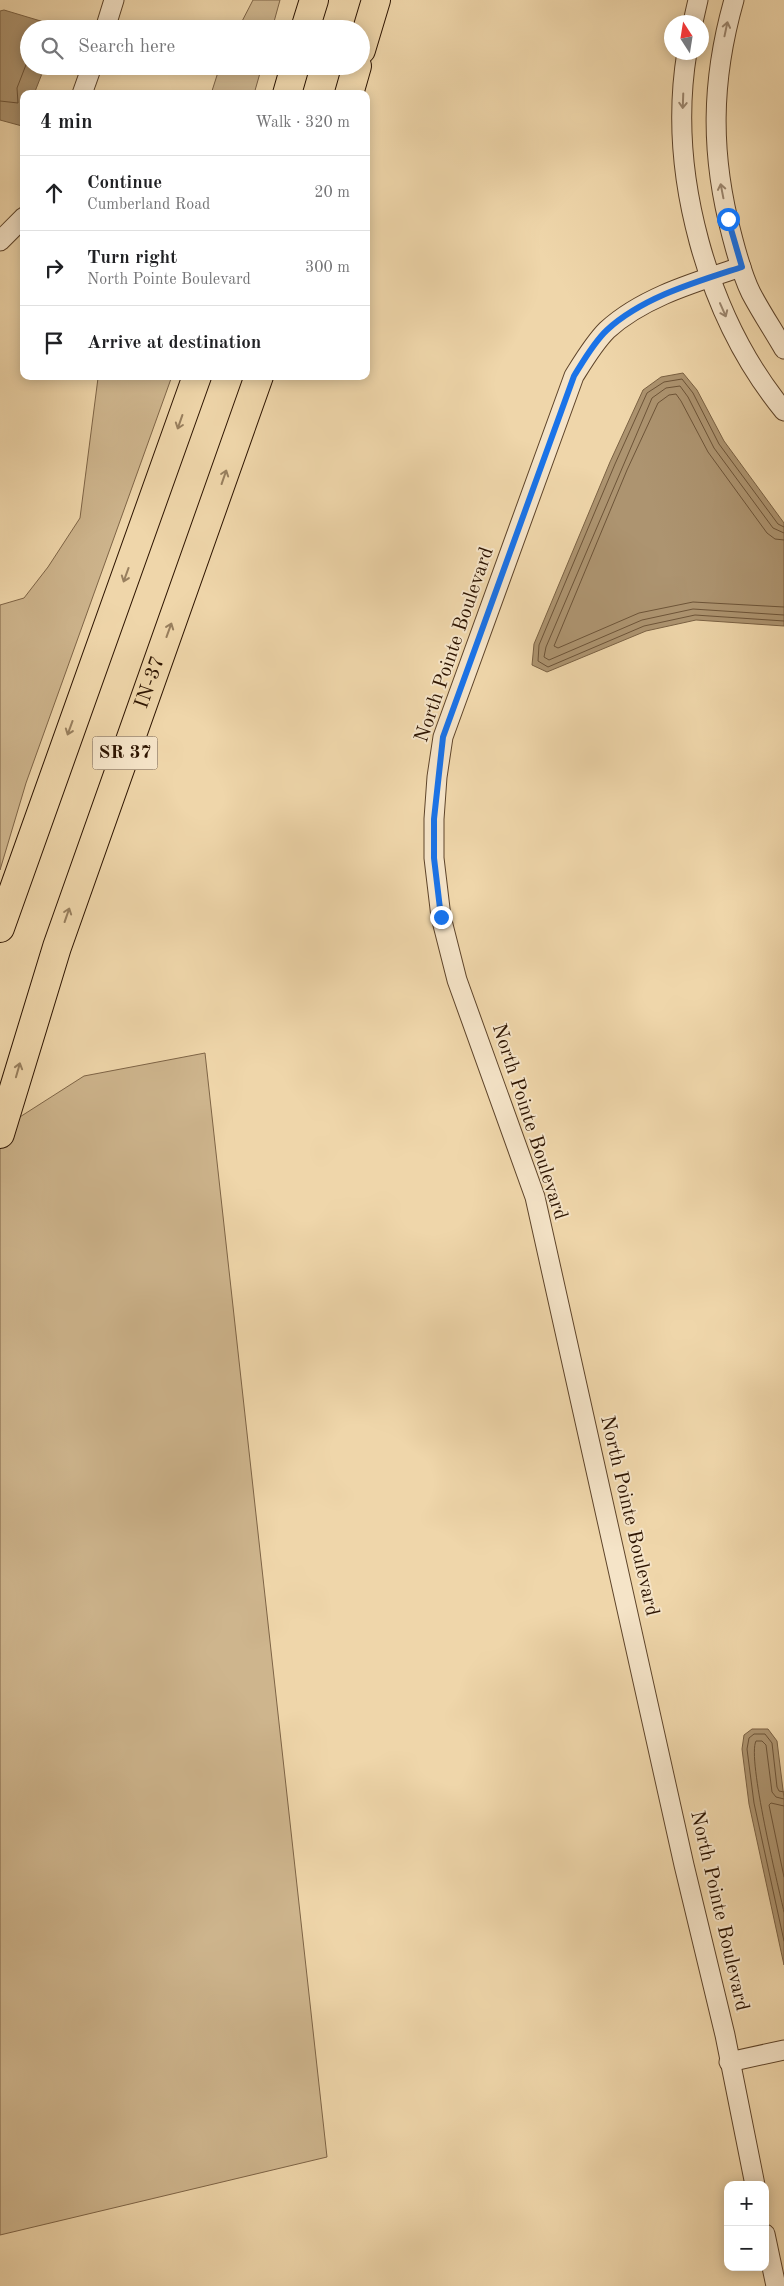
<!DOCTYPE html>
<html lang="en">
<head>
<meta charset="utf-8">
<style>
  body { margin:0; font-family:"Old Standard TT",serif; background:#f2f2f2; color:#202124 }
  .controls { position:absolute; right:15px; bottom:15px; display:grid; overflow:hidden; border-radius:10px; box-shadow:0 2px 12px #0003 }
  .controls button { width:45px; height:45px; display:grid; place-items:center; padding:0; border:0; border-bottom:1px solid #e0e0e0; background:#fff; color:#202124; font:25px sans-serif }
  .compass { position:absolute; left:664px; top:15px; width:45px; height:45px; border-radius:50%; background:#fff; box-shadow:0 2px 12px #0003; rotate:348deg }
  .stop { position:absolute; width:15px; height:15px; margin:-11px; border:4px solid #1a73e8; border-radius:50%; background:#fff }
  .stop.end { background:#1a73e8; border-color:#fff; box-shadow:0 1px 5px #0008 }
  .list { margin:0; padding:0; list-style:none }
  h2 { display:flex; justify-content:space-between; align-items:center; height:65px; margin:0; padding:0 20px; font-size:21px }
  h2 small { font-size:16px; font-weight:400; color:#757577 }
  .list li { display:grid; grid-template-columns:32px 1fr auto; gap:15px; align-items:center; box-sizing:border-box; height:75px; padding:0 20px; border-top:1px solid #e0e0e0 }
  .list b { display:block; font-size:19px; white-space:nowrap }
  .list p { margin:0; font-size:16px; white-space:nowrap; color:#757577 }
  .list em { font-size:16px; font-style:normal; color:#757577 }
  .icon { flex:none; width:28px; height:28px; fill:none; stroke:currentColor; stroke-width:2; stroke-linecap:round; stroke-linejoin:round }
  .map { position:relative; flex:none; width:784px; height:2286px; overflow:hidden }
  .search { position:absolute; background:#fff; box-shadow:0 2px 12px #0003; left:20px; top:20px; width:350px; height:55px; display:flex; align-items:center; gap:12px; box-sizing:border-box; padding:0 18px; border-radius:28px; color:#757577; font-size:19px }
  .panel { position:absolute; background:#fff; box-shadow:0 2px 12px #0003; left:20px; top:90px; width:350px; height:290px; border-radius:10px }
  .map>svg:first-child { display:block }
</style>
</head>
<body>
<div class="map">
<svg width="784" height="2286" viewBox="0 0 784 2286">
  <rect width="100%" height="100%" fill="#efd6aa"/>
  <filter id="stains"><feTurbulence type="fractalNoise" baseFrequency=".004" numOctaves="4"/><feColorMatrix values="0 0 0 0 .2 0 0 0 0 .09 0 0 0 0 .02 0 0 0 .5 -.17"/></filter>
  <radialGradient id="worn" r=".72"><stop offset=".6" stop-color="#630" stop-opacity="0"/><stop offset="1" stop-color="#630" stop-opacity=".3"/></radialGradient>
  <!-- green -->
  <g fill="#ceb58d" stroke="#7e6446">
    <path d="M253 0H280L272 29H238Z"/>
    <path d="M220 66H262L254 94H211Z"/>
    <path d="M76 376H172L26 783 0 870V605L24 598 48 567 80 518 98 378Z"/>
    <path d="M205 1053 327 2157 0 2235V1135L1 1129 84 1076Z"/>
  </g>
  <!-- water -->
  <g fill="#ad9470" stroke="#7a6143">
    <path d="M4 10 44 22 45 29H29V66H45L34 94H24L22 126 0 120V11Z"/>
    <path d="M683 373 697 390 724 441 784 523V626L696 620 646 631 547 672 532 665 534 644 610 462 643 390 661 377Z"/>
    <path d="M752 1729H768L777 1741 784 1798V1965L749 1804 742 1749 744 1735Z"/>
  </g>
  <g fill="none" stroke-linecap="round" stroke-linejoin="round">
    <!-- shore -->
    <g stroke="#6d5438" stroke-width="1">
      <path d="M0 101 18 103 17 88 29 57"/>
      <path d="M784 527 778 524 719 444 693 393 682 379 664 382 647 393 615 464 539 645 538 661 548 667 644 626 695 615 784 621"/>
      <path d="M784 533 773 528 714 448 688 397 680 386 666 388 652 398 546 647 544 657 549 660 642 620 693 609 784 615"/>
      <path d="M784 540 775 539 767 533 708 452 681 401 676 394 669 395 658 403 627 470 554 646 558 648 639 613 693 602 784 607"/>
      <path d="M784 1792 779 1791 777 1787 772 1743 765 1734H754L749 1738 747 1749 754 1803 784 1941"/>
      <path d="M784 1799 776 1797 772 1792 766 1745 762 1741H756C747 1759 778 1885 784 1912"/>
      <path d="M784 1806 771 1803 769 1805 784 1877"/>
    </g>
    <defs>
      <g id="minor">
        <path d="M734 0C711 81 710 154 732 236 737 255 742 275 751 293 761 312 773 330 784 349"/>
        <path d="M693 22 698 0"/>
        <path d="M105 29 114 0"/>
        <path d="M687 52C667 173 707 317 784 411"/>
        <path d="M82 94 92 66"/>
        <path d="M0 241 24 217"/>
        <path d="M741 267C696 282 643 297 607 330 594 343 584 360 574 376L443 737 437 777 434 819V858L441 917 457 980 535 1197 684 1865 725 2035 755 2185"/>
        <path d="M729 2062 784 2050"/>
        <path d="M765 2234 776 2286"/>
      </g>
      <g id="highway">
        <path d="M305 29 314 0"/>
        <path d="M361 50 376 0"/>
        <path d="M287 94 295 66"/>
        <path d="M349 94 357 66"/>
        <path d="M0 928 197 376"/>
        <path id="s1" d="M0 1134 57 947 259 376"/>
      </g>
    </defs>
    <!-- minor casing -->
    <use href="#minor" stroke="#5e442a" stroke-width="21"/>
    <!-- highway casing -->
    <use href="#highway" stroke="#2d1400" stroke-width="30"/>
    <!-- minor -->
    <use href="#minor" stroke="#f5e4c8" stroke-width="19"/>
    <!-- highway -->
    <use href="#highway" stroke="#efd6aa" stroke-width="28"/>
  </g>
  <!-- one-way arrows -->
  <defs><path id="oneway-shaft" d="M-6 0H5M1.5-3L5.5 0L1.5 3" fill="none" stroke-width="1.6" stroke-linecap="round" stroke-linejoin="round" transform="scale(1.25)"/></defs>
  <g stroke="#9b866e">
    <use href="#oneway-shaft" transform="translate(726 29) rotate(-78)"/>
    <use href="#oneway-shaft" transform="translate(683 101) rotate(92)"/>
    <use href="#oneway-shaft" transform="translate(722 191) rotate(-101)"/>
    <use href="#oneway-shaft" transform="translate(723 310) rotate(66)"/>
  </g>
  <g stroke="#987f5e">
    <use href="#oneway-shaft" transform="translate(180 422) rotate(109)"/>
    <use href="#oneway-shaft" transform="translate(224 477) rotate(-71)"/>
    <use href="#oneway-shaft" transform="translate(126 575) rotate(110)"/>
    <use href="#oneway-shaft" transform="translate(169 630) rotate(-70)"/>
    <use href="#oneway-shaft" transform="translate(70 728) rotate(110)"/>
    <use href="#oneway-shaft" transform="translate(67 915) rotate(-71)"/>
    <use href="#oneway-shaft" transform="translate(18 1070) rotate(-74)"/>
  </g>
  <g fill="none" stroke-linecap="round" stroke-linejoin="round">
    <!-- route -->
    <path stroke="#1a73e8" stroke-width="6" d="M441 917 434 858V819L443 737 574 376C584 360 594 342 607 330 643 297 696 282 742 267L728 219"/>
  </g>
  <g text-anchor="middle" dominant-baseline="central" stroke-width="4" stroke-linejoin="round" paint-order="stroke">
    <!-- shield labels -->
    <rect fill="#f5e4c8" stroke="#69523c" stroke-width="1" x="92.5" y="736.5" width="65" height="33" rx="4"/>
    <g font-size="19" font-weight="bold" fill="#2d1400">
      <text x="125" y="753">SR 37</text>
    </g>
    <!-- street labels -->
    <g font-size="20" fill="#2d1400" stroke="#f5e4c8">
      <text transform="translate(455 645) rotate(-71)">North Pointe Boulevard</text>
      <text stroke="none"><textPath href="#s1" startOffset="476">IN-37</textPath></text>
      <text transform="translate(529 1122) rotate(72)">North Pointe Boulevard</text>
      <text transform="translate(629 1516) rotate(77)">North Pointe Boulevard</text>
      <text transform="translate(719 1911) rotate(77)">North Pointe Boulevard</text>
    </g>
  </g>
  <rect width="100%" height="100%" filter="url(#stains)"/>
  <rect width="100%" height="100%" fill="url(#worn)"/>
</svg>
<div class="controls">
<button>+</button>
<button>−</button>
</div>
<svg class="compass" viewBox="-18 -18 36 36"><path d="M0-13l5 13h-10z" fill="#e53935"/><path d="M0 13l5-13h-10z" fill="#757577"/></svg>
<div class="stop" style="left:728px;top:219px"></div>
<div class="stop end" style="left:441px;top:917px"></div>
<div class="search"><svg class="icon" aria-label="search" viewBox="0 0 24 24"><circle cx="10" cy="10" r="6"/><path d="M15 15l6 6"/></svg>Search here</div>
<section class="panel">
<h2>4 min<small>Walk · 320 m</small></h2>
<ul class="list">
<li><svg class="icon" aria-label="ahead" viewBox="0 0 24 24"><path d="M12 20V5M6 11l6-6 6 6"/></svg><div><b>Continue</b><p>Cumberland Road</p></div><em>20 m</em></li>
<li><svg class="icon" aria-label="right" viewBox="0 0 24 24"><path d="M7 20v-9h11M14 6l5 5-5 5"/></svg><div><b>Turn right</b><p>North Pointe Boulevard</p></div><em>300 m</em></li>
<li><svg class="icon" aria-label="arrive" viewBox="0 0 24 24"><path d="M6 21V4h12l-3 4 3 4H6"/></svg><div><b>Arrive at destination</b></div></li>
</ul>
</section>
</div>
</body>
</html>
